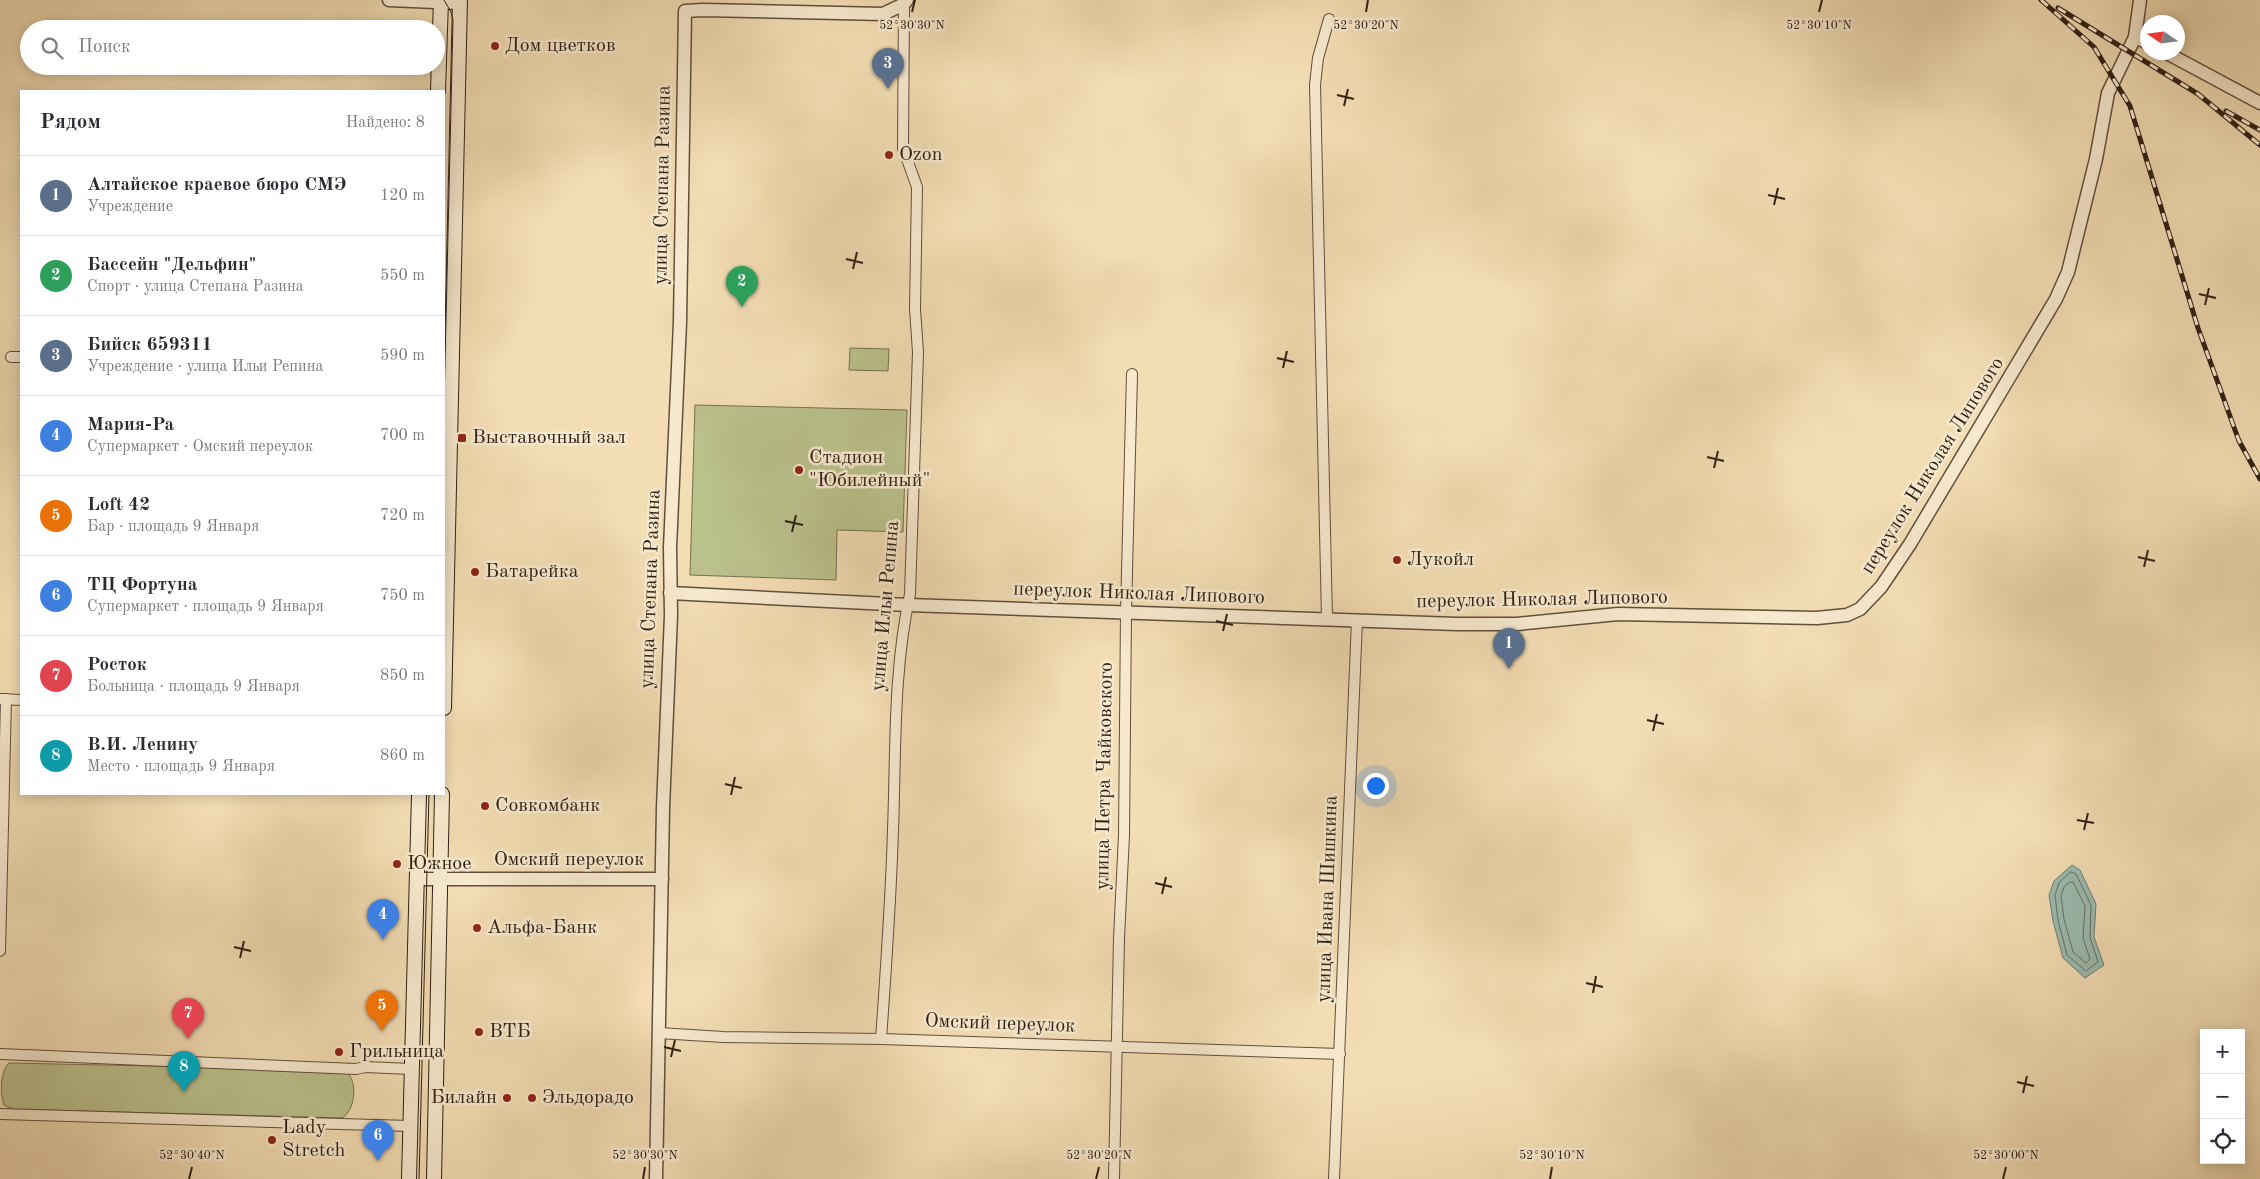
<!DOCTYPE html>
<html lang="ru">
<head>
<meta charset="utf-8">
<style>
  body { margin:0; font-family:"Old Standard TT",serif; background:#f2f2f3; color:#2b2b33 }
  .controls { position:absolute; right:15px; bottom:15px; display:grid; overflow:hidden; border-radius:0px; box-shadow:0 2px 12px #0003 }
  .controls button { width:45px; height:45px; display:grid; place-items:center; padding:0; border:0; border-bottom:1px solid #e1e1e2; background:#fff; color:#2b2b33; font:25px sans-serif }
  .compass { position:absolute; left:2140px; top:15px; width:45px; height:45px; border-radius:50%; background:#fff; box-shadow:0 2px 12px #0003; rotate:283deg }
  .you { position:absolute; left:1375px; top:785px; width:18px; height:18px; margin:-12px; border:4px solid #fff; border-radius:50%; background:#1a73e8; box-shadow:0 0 0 8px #1a73e833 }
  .badge { display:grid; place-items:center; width:32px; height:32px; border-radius:50%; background:#7c3aed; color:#fff; font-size:16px; font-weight:700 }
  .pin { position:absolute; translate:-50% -41px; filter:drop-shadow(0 1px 2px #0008) }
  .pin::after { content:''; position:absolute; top:26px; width:18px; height:15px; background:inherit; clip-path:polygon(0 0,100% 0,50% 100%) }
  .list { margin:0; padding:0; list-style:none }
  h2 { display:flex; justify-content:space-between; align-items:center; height:65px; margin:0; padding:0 20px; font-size:21px }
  h2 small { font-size:16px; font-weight:400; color:#7c7c81 }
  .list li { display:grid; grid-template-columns:32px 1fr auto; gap:15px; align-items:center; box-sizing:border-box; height:80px; padding:0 20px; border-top:1px solid #e1e1e2 }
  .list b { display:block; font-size:19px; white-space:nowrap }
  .list p { margin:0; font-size:16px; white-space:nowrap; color:#7c7c81 }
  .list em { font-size:16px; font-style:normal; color:#7c7c81 }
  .icon { flex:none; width:28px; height:28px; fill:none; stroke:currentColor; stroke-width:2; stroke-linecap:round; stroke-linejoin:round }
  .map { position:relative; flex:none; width:2260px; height:1179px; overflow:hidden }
  .search { position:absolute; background:#fff; box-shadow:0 2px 12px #0003; left:20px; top:20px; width:425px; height:55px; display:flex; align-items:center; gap:12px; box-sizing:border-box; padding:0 18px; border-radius:28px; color:#7c7c81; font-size:19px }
  .panel { position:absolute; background:#fff; box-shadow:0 2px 12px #0003; left:20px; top:90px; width:425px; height:705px; border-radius:0px }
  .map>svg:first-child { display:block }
</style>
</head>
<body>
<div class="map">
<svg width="2260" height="1179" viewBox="0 0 2260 1179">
  <rect width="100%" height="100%" fill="#f3ddb4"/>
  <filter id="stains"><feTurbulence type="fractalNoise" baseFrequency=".004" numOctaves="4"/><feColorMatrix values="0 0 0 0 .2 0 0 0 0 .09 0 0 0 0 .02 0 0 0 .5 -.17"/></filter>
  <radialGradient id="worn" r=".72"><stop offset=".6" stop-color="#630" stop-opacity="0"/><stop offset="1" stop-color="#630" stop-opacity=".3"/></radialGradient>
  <!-- green -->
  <g fill="#bac18d" stroke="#757051">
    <path d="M850 348 889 349 888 371 849 370Z"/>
    <path d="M695 405 907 410 903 532 837 530 836 580 690 575Z"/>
    <path d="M9 1063 343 1070C359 1076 356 1111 342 1118L12 1109 4 1105C0 1094 0 1071 9 1063Z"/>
  </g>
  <!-- water -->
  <path fill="#9bbbb0" stroke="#707d72" d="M2072 865 2080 870 2096 904 2094 937 2104 965 2085 978 2063 958 2053 921 2049 895 2054 881Z"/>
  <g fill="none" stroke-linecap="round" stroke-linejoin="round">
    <!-- shore -->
    <g stroke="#666e62" stroke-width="1">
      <path d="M2071 872 2076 874 2091 905 2090 937 2098 962 2086 971 2067 955 2058 920 2055 895 2059 883Z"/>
      <path d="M2070 882H2073L2085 906 2083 938 2090 959 2086 963 2073 952 2064 919 2061 896 2064 887Z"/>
    </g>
    <defs>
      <g id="minor">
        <path d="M11 357H21"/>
        <path d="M1327 619 1315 85 1318 58 1329 19"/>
        <path d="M1 699 21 700"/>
        <path d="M0 951 6 699"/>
        <path d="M659 1033 723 1037 881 1039 1340 1054"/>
        <path d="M881 1039C886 969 891 900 893 830 896 751 893 672 910 594L918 352 915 309 917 187 903 148 904 4"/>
        <path d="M0 1054 356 1069 365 1067 411 1069"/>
        <path d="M0 1114 410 1126"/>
        <path d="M1114 1179 1119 938 1124 835 1126 612 1132 374"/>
        <path d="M1334 1179 1357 620"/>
      </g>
      <g id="tertiary">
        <path d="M389 0 459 3"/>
        <path d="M2135 37 2148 43"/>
        <path d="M2165 52 2260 103"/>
        <path d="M670 593 908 605 1457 624H1517L1618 614 1817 618 1847 615 1860 609 1881 587 1910 544 2056 299 2068 272 2096 159 2108 93 2135 37 2140 0"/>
        <path d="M417 879H662"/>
        <path d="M656 1179 663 808 671 615 670 548 680 322 685 11 703 10 883 14 904 4 907 0"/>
      </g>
      <g id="secondary">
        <path d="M438 91 441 0"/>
        <path d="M444 708 460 0"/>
        <path d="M409 1179 419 794"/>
        <path d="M434 1179 442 794"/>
      </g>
    </defs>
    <!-- minor casing -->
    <use href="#minor" stroke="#614f3d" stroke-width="12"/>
    <!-- tertiary casing -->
    <use href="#tertiary" stroke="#614f3d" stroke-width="15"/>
    <!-- secondary casing -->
    <use href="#secondary" stroke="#302015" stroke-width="16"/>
    <!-- minor -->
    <use href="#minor" stroke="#f7e9ce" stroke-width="10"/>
    <!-- tertiary -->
    <use href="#tertiary" stroke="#f7e9ce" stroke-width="12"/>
    <!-- secondary -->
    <use href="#secondary" stroke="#f7e9ce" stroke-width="14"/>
    <!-- tram -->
    <g stroke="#302015" stroke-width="1">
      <path d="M444 0 451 12 453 20 444 405"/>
      <path d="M419 1179 429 794"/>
    </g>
    <defs>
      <g id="rail">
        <path d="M2041 0 2094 47 2130 106 2198 328 2239 441 2260 479"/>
        <path d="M2058 8 2198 94 2260 145"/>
        <path d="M2226 111 2260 130"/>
      </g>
    </defs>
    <!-- rail casing -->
    <use href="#rail" stroke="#302015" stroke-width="5"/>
    <!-- rail -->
    <use href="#rail" stroke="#f7e9ce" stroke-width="3" stroke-dasharray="9" stroke-linecap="butt"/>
  </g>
  <!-- ticks -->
  <path fill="none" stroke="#302015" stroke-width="2" d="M912 12 915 0M1366 12 1368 0M1819 12 1822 0M1337 95 1354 99M1344 106 1348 89M1768 195 1785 199M1774 205 1778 188M846 259 863 263M853 269 857 252M2199 294 2216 298M2205 305 2209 288M1277 358 1294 362M1283 368 1287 351M1707 457 1724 461M1714 468 1718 451M785 521 803 525M792 532 796 515M2138 557 2155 561M2144 567 2148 550M1216 621 1233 625M1223 631 1227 614M1647 720 1664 724M1653 731 1657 714M725 784 742 788M731 795 735 777M2077 820 2094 823M2084 830 2088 813M1155 883 1172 887M1162 894 1166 877M234 947 251 951M240 958 244 941M1586 983 1603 987M1593 993 1596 976M664 1047 681 1051M671 1057 675 1040M2017 1082 2034 1086M2023 1093 2027 1076M189 1179 192 1167M643 1179 645 1167M1096 1179 1099 1167M1550 1179 1552 1167M2003 1179 2006 1167"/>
  <!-- markers -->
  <g fill="#8f2418" stroke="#f7e9ce" stroke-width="2">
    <circle cx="495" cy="46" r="5"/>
    <circle cx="889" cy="155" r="5"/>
    <rect x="457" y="433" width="10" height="10" rx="2.5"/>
    <circle cx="799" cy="470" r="5"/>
    <circle cx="1397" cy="560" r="5"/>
    <circle cx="475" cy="572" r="5"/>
    <circle cx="485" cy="806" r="5"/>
    <circle cx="397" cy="864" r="5"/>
    <circle cx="477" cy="928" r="5"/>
    <circle cx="479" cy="1032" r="5"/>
    <circle cx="339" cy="1052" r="5"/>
    <circle cx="507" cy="1098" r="5"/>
    <circle cx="532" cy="1098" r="5"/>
    <circle cx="272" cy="1140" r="5"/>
  </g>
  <g text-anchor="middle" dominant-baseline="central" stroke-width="5" stroke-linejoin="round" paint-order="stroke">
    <!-- poi labels -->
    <g font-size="20" fill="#302015" stroke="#f7e9ce" text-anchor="start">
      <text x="505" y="46">Дом цветков</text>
      <text x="899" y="155">Ozon</text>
      <text x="472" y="438">Выставочный зал</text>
      <text x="809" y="458">Стадион<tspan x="809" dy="23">"Юбилейный"</tspan></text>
      <text x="1407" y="560">Лукойл</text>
      <text x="485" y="572">Батарейка</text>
      <text x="495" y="806">Совкомбанк</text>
      <text x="407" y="864">Южное</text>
      <text x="487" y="928">Альфа-Банк</text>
      <text x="489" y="1032">ВТБ</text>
      <text x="349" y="1052">Грильница</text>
      <text x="497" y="1098" text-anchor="end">Билайн</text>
      <text x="542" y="1098">Эльдорадо</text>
      <text x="282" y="1128">Lady<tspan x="282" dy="23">Stretch</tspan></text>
    </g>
    <!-- street labels -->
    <g font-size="20" fill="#302015" stroke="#f7e9ce">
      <text transform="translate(663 185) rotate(-89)">улица Степана Разина</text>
      <text transform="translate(1933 466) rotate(-58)">переулок Николая Липового</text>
      <text transform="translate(651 589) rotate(-88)">улица Степана Разина</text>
      <text transform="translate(1139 594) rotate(2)">переулок Николая Липового</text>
      <text transform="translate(1542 600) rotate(-1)">переулок Николая Липового</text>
      <text transform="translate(886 606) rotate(-85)">улица Ильи Репина</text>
      <text transform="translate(1105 776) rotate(-89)">улица Петра Чайковского</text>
      <text x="569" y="860">Омский переулок</text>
      <text transform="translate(1328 899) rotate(-88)">улица Ивана Шишкина</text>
      <text transform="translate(1000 1024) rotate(2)">Омский переулок</text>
    </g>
  </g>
  <g font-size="12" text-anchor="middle" fill="#302015" stroke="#f7e9ce" stroke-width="5" stroke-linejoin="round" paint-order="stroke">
    <text x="912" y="29">52°30'30"N</text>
    <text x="1366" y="29">52°30'20"N</text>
    <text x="1819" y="29">52°30'10"N</text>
    <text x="192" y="1159">52°30'40"N</text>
    <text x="645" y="1159">52°30'30"N</text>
    <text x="1099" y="1159">52°30'20"N</text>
    <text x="1552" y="1159">52°30'10"N</text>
    <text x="2006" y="1159">52°30'00"N</text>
  </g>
  <rect width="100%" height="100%" filter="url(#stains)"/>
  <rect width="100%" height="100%" fill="url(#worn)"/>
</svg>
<div class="controls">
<button>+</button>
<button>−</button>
<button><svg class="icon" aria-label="locate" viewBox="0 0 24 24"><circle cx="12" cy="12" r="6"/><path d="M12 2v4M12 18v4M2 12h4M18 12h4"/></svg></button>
</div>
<svg class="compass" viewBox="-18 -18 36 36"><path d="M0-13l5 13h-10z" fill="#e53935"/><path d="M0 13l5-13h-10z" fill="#7c7c81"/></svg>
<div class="you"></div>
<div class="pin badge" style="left:1509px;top:669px;background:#5c6f8a">1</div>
<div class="pin badge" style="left:742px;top:307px;background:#2e9e5b">2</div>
<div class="pin badge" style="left:888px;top:89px;background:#5c6f8a">3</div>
<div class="pin badge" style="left:383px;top:940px;background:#3f7fe0">4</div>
<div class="pin badge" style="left:382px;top:1031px;background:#e8710a">5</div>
<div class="pin badge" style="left:378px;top:1161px;background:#3f7fe0">6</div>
<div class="pin badge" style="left:188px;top:1039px;background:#e0444e">7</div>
<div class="pin badge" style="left:184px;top:1092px;background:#0f9aa8">8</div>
<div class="search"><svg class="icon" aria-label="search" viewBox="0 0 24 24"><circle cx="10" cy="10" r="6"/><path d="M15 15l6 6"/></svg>Поиск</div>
<section class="panel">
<h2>Рядом<small>Найдено: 8</small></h2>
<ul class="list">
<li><span class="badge" style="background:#5c6f8a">1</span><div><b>Алтайское краевое бюро СМЭ</b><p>Учреждение</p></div><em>120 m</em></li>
<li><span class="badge" style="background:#2e9e5b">2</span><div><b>Бассейн &quot;Дельфин&quot;</b><p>Спорт · улица Степана Разина</p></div><em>550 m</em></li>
<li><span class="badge" style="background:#5c6f8a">3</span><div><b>Бийск 659311</b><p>Учреждение · улица Ильи Репина</p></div><em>590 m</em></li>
<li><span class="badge" style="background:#3f7fe0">4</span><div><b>Мария-Ра</b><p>Супермаркет · Омский переулок</p></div><em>700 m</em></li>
<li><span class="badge" style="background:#e8710a">5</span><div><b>Loft 42</b><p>Бар · площадь 9 Января</p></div><em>720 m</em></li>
<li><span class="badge" style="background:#3f7fe0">6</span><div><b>ТЦ Фортуна</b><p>Супермаркет · площадь 9 Января</p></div><em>750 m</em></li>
<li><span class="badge" style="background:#e0444e">7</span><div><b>Росток</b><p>Больница · площадь 9 Января</p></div><em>850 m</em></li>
<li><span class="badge" style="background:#0f9aa8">8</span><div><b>В.И. Ленину</b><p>Место · площадь 9 Января</p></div><em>860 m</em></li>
</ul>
</section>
</div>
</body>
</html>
